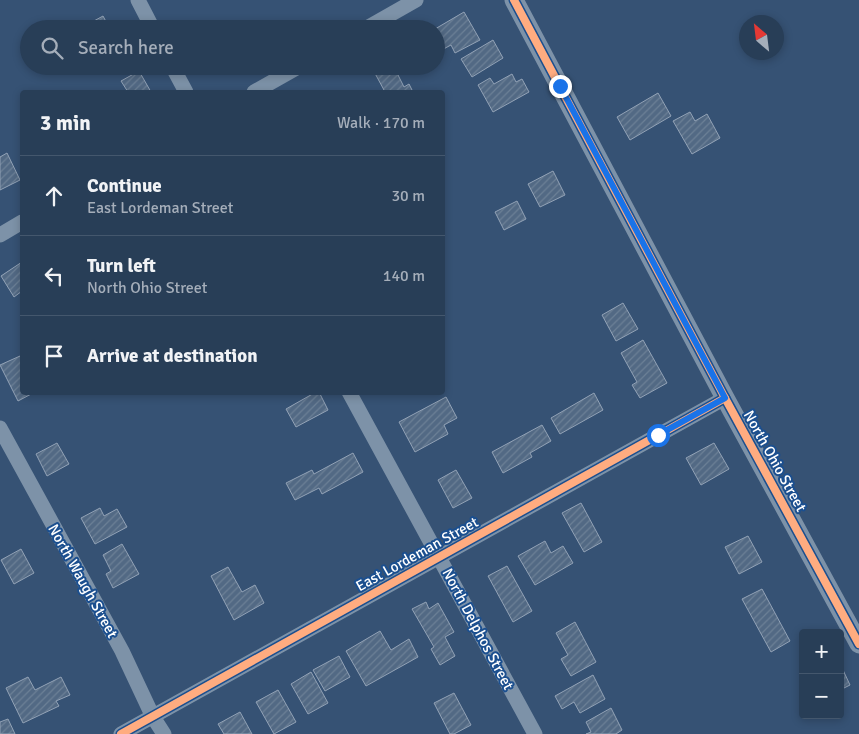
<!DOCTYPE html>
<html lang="en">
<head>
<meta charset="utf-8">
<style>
  body { margin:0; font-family:Signika,sans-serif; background:#344961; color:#f1f3f6 }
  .controls { position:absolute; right:15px; bottom:15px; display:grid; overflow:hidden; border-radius:5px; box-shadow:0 2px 8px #0003 }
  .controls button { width:45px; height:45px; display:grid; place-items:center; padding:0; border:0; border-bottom:1px solid #44576d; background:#283e57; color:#f1f3f6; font:25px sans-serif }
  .compass { position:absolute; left:739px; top:15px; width:45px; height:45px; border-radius:50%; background:#283e57; box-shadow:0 2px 8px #0003; rotate:332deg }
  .stop { position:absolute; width:15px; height:15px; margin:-11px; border:4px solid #1a73e8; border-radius:50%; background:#fff }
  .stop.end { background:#1a73e8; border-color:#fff; box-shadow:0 1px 5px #0008 }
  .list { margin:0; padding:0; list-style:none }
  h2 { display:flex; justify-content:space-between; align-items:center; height:65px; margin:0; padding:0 20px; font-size:21px }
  h2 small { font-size:16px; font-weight:400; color:#a5aeba }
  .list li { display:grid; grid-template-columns:32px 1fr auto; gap:15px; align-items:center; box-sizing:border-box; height:80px; padding:0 20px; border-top:1px solid #44576d }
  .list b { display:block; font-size:19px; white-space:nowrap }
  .list p { margin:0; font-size:16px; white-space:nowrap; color:#a5aeba }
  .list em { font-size:16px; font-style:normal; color:#a5aeba }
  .icon { flex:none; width:28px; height:28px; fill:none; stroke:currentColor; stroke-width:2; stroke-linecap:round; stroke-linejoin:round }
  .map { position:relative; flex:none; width:859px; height:734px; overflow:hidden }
  .search { position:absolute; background:#283e57; box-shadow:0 2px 8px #0003; left:20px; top:20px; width:425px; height:55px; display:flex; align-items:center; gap:12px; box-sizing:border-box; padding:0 18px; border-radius:28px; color:#a5aeba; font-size:19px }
  .panel { position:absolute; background:#283e57; box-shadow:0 2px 8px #0003; left:20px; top:90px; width:425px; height:305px; border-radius:5px }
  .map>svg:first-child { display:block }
</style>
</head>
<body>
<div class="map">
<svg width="859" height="734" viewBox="0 0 859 734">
  <defs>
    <pattern id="building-hatch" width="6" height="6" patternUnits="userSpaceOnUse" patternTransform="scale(1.25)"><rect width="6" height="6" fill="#526984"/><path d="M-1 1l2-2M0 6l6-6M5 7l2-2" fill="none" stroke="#6c8096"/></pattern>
  </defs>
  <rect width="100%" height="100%" fill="#365274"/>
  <!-- building -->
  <g fill="url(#building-hatch)" stroke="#92a2b6">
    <path d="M464 12 480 40 455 53 451 45 436 53V29H435Z"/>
    <path d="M103 16 110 29H84L83 27Z"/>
    <path d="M493 40 503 58 472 77 461 59Z"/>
    <path d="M79 66H91L82 71Z"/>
    <path d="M215 66H229L218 72Z"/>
    <path d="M371 66H403L405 71 398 75 404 87 409 84 413 92H380L384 90Z"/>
    <path d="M139 71 151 92H128L121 81Z"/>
    <path d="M512 74 516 82 522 79 529 92 493 112 478 85 490 78 494 84Z"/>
    <path d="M658 93 671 116 630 140 617 117Z"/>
    <path d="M690 112 695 121 707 114 720 138 692 154 673 121Z"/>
    <path d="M7 153 20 180 0 190V157Z"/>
    <path d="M553 171 565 195 540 207 528 184Z"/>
    <path d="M517 201 526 219 504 230 495 212Z"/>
    <path d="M22 262V291L14 297 1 276Z"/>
    <path d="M623 303 638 329 616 341 602 315Z"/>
    <path d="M643 340 667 383 640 398 632 385 637 382 621 353Z"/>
    <path d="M20 356 22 360V392H35L18 401 0 365Z"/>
    <path d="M316 392H319L328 410 296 427 286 409Z"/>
    <path d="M594 393 603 410 560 434 551 418Z"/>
    <path d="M446 397 457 418 444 425 448 434 415 452 399 422Z"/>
    <path d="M542 425 551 441 530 453 532 457 503 473 492 452Z"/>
    <path d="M57 443 69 464 47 476 36 454Z"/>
    <path d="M714 443 729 469 701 485 686 458Z"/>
    <path d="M353 453 363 472 322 494 319 488 295 500 286 483 312 470 314 474Z"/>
    <path d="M456 470 472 498 453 508 438 480Z"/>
    <path d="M581 503 602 542 584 552 562 513Z"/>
    <path d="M100 508 104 516 117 509 127 527 95 544 81 518Z"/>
    <path d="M748 536 762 562 739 574 725 547Z"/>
    <path d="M545 541 551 553 563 546 573 563 535 585 518 556Z"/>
    <path d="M122 544 139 574 113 588 106 574 111 571 103 555Z"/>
    <path d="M21 549 34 573 14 584 1 560Z"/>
    <path d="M507 566 532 611 513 622 488 576Z"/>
    <path d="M228 567 242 592 255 585 264 603 234 620 211 576Z"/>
    <path d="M762 589 790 641 771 652 742 599Z"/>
    <path d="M426 602 429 609 438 603 454 632 445 637 455 656 440 665 431 649 434 647 412 609Z"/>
    <path d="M575 622 596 662 571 676 561 659 568 655 556 633Z"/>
    <path d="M380 631 391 650 409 639 418 657 366 686 346 651Z"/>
    <path d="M339 656 350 677 325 691 313 670Z"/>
    <path d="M843 670 850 685 840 690V671Z"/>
    <path d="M311 672 328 703 308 714 291 684Z"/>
    <path d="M593 675 605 699 580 713 574 702 562 709 555 696Z"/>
    <path d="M28 677 35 690 61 677 70 695 56 701 59 706 23 723 6 688Z"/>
    <path d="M278 690 296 722 274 734 256 702Z"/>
    <path d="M454 693 471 725 454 734H450L434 703Z"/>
    <path d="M611 708 622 730 616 734H586L591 732 586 722Z"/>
    <path d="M240 712 252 734H224L218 724Z"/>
    <path d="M8 719 15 734H0V722Z"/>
  </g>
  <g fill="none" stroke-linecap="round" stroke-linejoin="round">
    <!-- minor -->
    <g stroke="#7d92a8" stroke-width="15">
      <path d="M138 0 153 29"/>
      <path d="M365 29 416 0"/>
      <path d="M172 66 186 92"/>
      <path d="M254 92 300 66"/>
      <path d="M0 235 22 222"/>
      <path d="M349 392 535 734"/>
      <path d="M0 428 122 651 153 717 164 734"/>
      <path d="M121 734 725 398"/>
    </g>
    <!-- tertiary -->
    <path stroke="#7d92a8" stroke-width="19" d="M514 0 725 398 859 644"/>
    <defs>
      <g id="cycleway">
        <path d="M514 0 725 398 859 644"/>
        <path d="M121 734 725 398"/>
      </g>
    </defs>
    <!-- cycleway casing -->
    <use href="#cycleway" stroke="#1b4f8f" stroke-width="11"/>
    <!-- cycleway -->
    <use href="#cycleway" stroke="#ffac80" stroke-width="8"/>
  </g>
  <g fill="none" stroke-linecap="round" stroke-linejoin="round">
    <!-- route -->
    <path stroke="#1a73e8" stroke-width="6" d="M560 86 725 398 658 435"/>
  </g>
  <g text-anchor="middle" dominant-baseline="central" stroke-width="4" stroke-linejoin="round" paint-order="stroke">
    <!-- street labels -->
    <g font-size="15" fill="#fff" stroke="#1b4f8f">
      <text transform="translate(775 461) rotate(61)">North Ohio Street</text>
      <text transform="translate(417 554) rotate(-29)">East Lordeman Street</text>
      <text transform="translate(83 581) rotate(61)">North Waugh Street</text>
      <text transform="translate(478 629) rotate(62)">North Delphos Street</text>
    </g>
  </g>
</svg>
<div class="controls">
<button>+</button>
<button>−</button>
</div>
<svg class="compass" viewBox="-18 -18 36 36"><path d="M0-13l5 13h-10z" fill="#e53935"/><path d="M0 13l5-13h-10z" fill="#a5aeba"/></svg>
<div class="stop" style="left:658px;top:435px"></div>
<div class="stop end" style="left:560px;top:86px"></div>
<div class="search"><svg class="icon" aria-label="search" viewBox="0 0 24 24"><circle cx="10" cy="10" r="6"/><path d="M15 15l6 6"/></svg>Search here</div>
<section class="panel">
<h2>3 min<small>Walk · 170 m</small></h2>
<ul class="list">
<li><svg class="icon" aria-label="ahead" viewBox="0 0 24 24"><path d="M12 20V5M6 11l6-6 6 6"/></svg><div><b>Continue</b><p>East Lordeman Street</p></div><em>30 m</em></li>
<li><svg class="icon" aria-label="left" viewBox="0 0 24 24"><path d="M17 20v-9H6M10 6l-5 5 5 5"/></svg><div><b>Turn left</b><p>North Ohio Street</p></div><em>140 m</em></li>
<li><svg class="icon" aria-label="arrive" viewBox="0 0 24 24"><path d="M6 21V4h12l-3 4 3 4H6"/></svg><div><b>Arrive at destination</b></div></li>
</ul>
</section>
</div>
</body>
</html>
